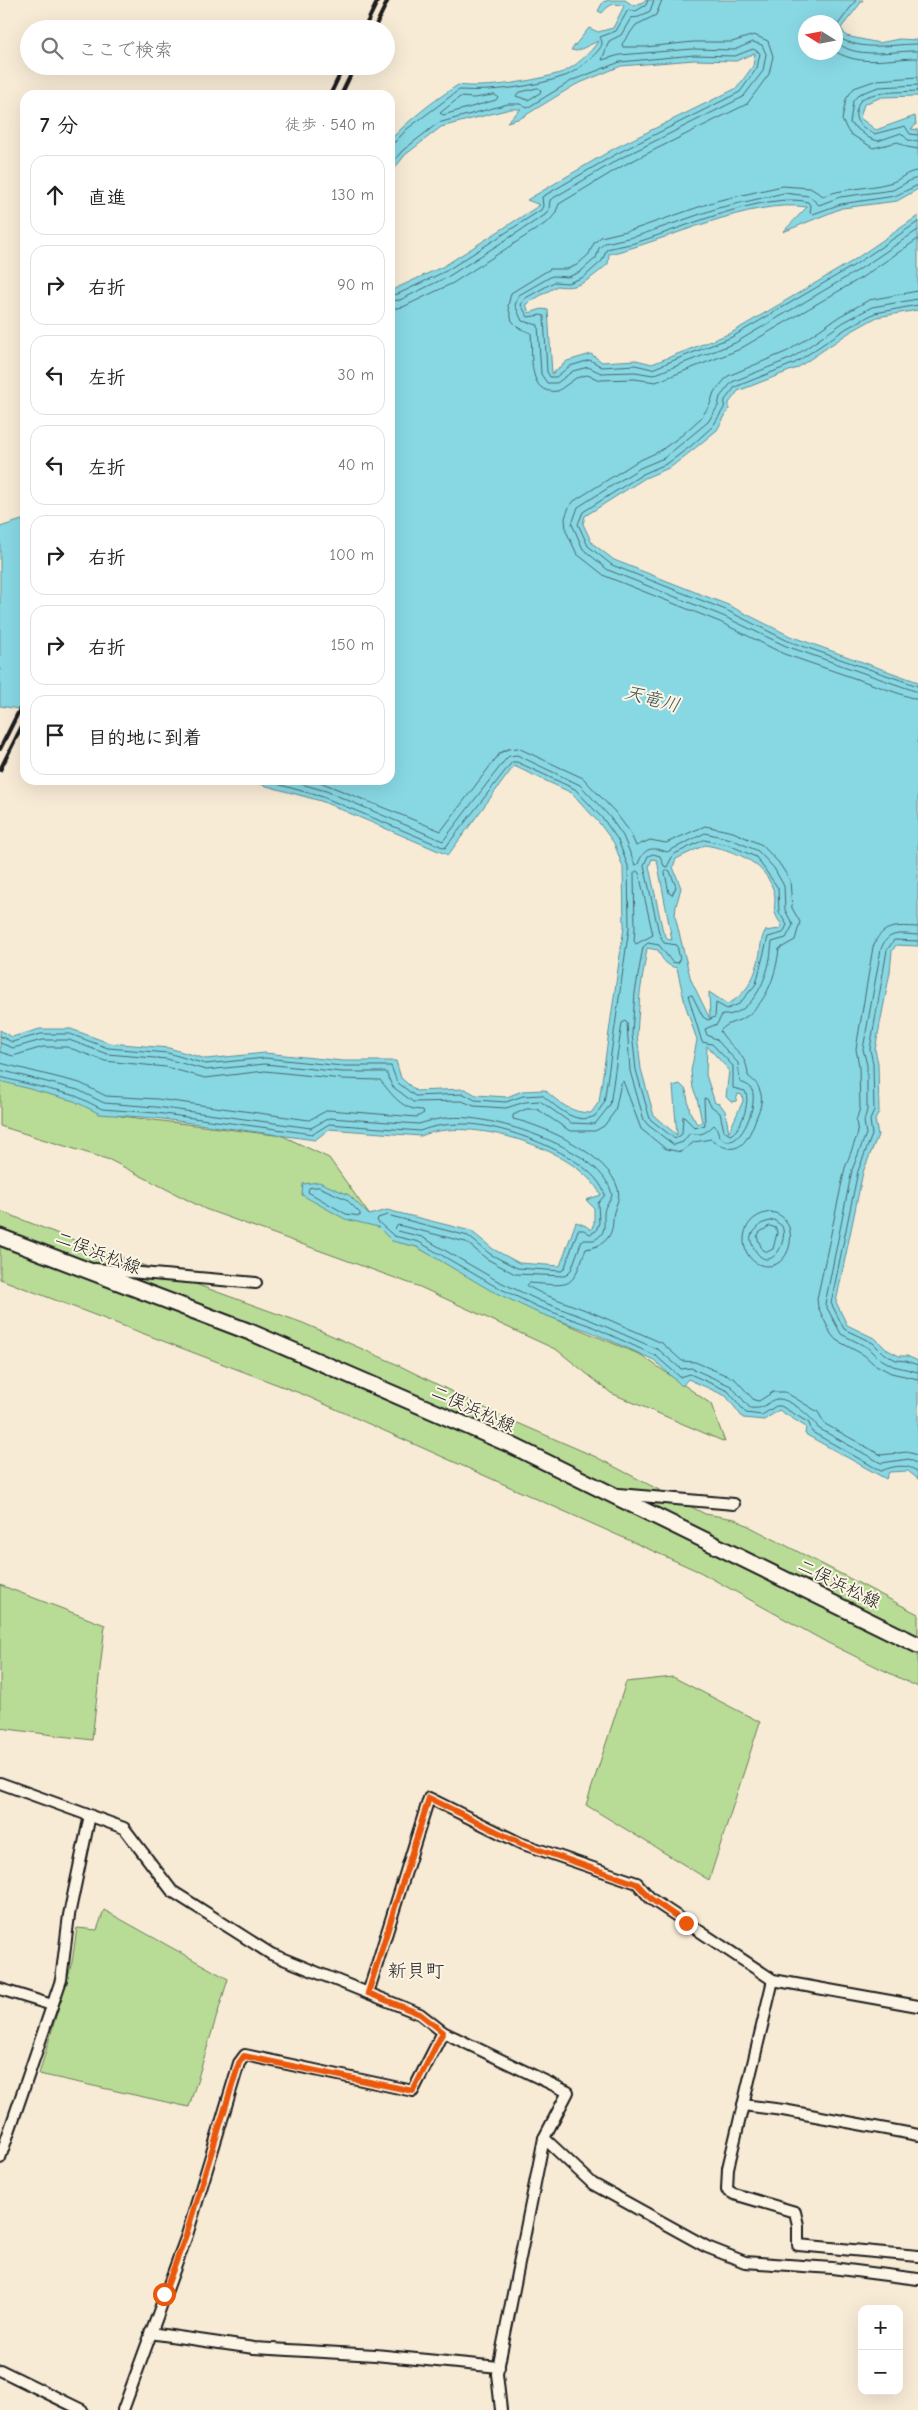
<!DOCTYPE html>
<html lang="ja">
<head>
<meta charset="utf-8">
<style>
  body { margin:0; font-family:"Comic Neue","Klee One",sans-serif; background:#f6f6f6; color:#222 }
  .controls { position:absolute; right:15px; bottom:15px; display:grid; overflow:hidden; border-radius:10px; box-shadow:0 5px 20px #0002 }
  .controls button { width:45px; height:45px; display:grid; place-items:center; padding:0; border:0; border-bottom:1px solid #e0e0e0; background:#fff; color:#222; font:25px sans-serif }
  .compass { position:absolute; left:798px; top:15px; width:45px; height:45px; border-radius:50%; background:#fff; box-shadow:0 5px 20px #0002; rotate:281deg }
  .stop { position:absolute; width:15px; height:15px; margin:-11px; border:4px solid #ea580c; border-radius:50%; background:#fff }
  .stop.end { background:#ea580c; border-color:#fff; box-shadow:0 1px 5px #0008 }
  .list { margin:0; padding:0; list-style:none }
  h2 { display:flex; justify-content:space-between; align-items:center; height:65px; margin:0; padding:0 20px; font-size:21px }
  h2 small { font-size:16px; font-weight:400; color:#767676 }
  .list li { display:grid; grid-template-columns:32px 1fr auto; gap:15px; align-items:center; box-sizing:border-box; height:80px; margin:0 10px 10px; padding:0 10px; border:1px solid #e0e0e0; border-radius:15px }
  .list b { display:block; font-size:19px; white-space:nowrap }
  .list em { font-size:16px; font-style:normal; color:#767676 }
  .icon { flex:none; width:28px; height:28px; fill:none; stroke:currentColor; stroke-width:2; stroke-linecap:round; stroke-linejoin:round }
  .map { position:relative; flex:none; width:918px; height:2410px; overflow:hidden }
  .search { position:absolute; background:#fff; box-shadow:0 5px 20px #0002; left:20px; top:20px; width:375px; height:55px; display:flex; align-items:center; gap:12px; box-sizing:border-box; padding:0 18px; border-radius:28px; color:#767676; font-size:19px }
  .panel { position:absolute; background:#fff; box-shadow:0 5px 20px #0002; left:20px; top:90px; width:375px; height:695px; border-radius:15px }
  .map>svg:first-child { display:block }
</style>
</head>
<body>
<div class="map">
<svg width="918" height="2410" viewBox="0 0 918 2410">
  <rect width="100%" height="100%" fill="#f8ebd6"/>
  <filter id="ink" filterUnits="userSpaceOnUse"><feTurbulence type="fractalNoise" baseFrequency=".02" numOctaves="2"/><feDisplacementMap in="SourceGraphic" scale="10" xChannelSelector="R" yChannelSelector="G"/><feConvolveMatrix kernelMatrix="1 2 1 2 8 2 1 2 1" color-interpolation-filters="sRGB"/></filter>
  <g filter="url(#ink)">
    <!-- green -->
    <g fill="#b8dc96" stroke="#6a7c59">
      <path d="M0 1073 121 1116 283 1136 329 1158 378 1227 555 1319 641 1355 711 1404 725 1442 611 1393 557 1350 420 1287 205 1209 110 1160 0 1126Z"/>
      <path d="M0 1211 79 1242 303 1323 392 1362 497 1414 596 1457 705 1514 735 1519 918 1614V1687L828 1643 700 1572 302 1394 0 1279Z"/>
      <path d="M0 1585 105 1625 92 1740 0 1728Z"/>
      <path d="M673 1677 760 1722 709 1880 586 1805 626 1682Z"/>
      <path d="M104 1910 228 1979 189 2107 39 2074 72 1962 77 1928 97 1930Z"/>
    </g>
    <!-- water -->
    <g fill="#88d8e4" stroke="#5d8d94" fill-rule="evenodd">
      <path d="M609 0H625L634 6 647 0H863L841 28 846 36 879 43 899 39 918 40V96L882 97 864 104 860 118 876 130 915 116 916 125 911 129 918 130V189L897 201 842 208 783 232 807 207C750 198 667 241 609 254L608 264C591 278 580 290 557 286L526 304 529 313 542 309 548 310 552 374 567 361 591 354 602 362 636 360 652 364 731 333 851 262 918 216V310L877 317 850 332 797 368 738 391 729 403V409L717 430 694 449 671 467 645 478 585 516 583 524 592 543 614 560 728 605 790 636 918 682V946L896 945 892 951 890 972 875 1050 878 1063 879 1112 875 1120 878 1135 863 1172 836 1302 847 1325 876 1339 886 1349 899 1356H907L918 1361V1479L908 1471 889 1472 886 1479 805 1434 806 1427 779 1410 764 1420 743 1418 726 1396 688 1379 682 1386 654 1360 589 1331 536 1312 490 1290 417 1247 392 1241 378 1227 345 1219 302 1195 303 1184 319 1182 349 1195 369 1215 387 1210 471 1231 493 1249 519 1263 560 1266 576 1222 586 1226 591 1230 594 1223V1208L586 1200 601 1195C577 1148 469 1115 421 1136L329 1129 315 1140 155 1118 100 1114 74 1101 0 1081V1030L12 1037 40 1029H71L109 1043 169 1048 206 1059 265 1053 343 1061H396L401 1078 416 1091 465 1089 476 1095 507 1097 522 1091 545 1090C559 1103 571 1113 591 1113L599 1102 624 927 623 867 614 843 600 824 572 793 514 766 448 855 321 801 245 780H390V291L444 266 540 205 527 200 615 148 737 88 753 66 755 53 736 61 694 60 621 66 575 85 521 118 507 122 521 109H510L441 127 405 155 390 174V140C410 119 433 101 458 85 486 89 536 81 563 72 575 67 591 53 598 41L577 51 571 50 589 28 598 32 613 28 624 6C613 2 609 5 602 13L598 11 603 2ZM836 22V52H806V22ZM705 845C732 850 763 860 773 889 779 905 768 907 782 925L780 929 765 931C760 941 761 948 759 958 755 977 746 996 727 1004L709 992 710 1019 691 980 684 953 675 916 676 906 681 888 673 867 676 859ZM652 859 657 860 672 940 668 939 663 932 649 866ZM647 948 658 950C662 959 666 966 677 968L685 1004 697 1040 691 1071 693 1088 697 1098 702 1122 697 1124 690 1112 686 1090 680 1084 673 1086 677 1135 654 1116 641 1069 637 1034 640 993ZM707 1046 729 1070 726 1097 731 1102 736 1101 738 1094 742 1095 743 1101 729 1132 725 1111 720 1104 715 1103 706 1075Z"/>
      <path d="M25 519V710L0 706V527Z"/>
    </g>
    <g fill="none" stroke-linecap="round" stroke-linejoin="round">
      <!-- shore -->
      <g stroke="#47676c" stroke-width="1">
        <path d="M856 0 837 26V31L843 40C869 51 891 44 918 44"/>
        <path d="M836 40C850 61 896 50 918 51"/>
        <path d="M836 52C862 67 890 58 918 58"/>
        <path d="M918 77 877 80 854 88 846 99 842 120 849 133 873 148 898 142 907 147 918 149"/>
        <path d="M918 85 879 87 859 94 853 101 850 123 869 138 878 141 901 133 908 140 918 141"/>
        <path d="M538 88 541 90 540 93 528 100 516 96 518 93Z"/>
        <path d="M918 91C905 92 868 91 860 101 858 104 857 109 856 112 854 124 866 129 874 134L905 126 910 134 918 135"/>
        <path d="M495 95 498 97 496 100 443 115 440 113 460 97 474 98Z"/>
        <path d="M390 143 395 142 407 129 459 90C491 92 534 87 565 76 573 74 601 52 602 44 602 41 601 39 600 37L616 31 628 10 636 11 646 5 648 0"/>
        <path d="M390 166 402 151 438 123 508 104H520L527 108 573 80 620 62 694 55 735 56 753 49 760 53 757 68 740 92 618 153 542 197 543 206 541 210 446 271 398 294 390 295"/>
        <path d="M918 171C906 171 900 181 889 183 867 189 844 188 823 196L810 188 782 186 716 201 635 229 601 237 594 243 589 254 577 265 567 269H550L511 293 508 306 512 321 519 328 531 333C533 353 526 396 558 391L576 378 587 375 600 380 634 379 656 382 738 350 861 278 918 239"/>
        <path d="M918 178 911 180 893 190 840 197 819 205 809 196 784 193 718 208 637 236 605 243 599 248 596 258 580 272 568 277 552 276 519 295 515 305 522 321 538 325 541 374 547 383H557L573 371 588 367 601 373 635 372 653 375 735 343 857 271 918 230"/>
        <path d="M918 185 895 196 841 204 813 214 810 213 811 207 808 202C768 191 682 228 641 241 630 245 618 246 607 249L602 261 584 277 568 283 554 282 524 299 521 305 528 317 541 315 544 316 547 372 550 377H556L570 366 590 360 602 367 635 365 652 369 732 337 853 266 918 222"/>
        <path d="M918 291 869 300 840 316 788 351 728 376 714 392 710 404 702 417 682 435 660 451 636 462 574 501 569 507 565 518 566 531 577 554 605 576 720 622 784 654 918 700"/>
        <path d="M918 299 872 307 844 322 792 358 732 382 720 397 718 406 708 422 664 458 640 468 578 507 572 524 583 549 608 570 723 616 786 646 918 692"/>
        <path d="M390 301 400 300 449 276 545 215 549 209 550 200 621 158 743 97 763 71 766 54 762 45 753 42 734 50 693 49 620 55 602 60 609 41 621 35 631 18 639 17 650 11 654 0"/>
        <path d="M918 305 875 313 847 328 795 363 735 387 725 400 724 408 713 426 691 446 668 463 643 474 583 512 578 524 588 546 612 565 726 610 788 641 918 686"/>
        <path d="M390 309 403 307 453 283 549 221 555 214 559 204 624 165 747 104 769 74 773 56 768 41 754 35 732 42H693L646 47H623L622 44 636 25 656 15 662 0"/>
        <path d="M315 780 441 831 500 753 508 749 518 748 583 778 615 812 630 832 636 846 650 840 666 843 705 826 733 832 762 845 779 863 790 880 792 908 800 922 795 940 779 949C776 974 768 1000 747 1016 737 1023 729 1021 720 1031 730 1048 748 1054 748 1076 753 1080 758 1084 760 1091 764 1102 759 1110 755 1121 746 1146 735 1158 711 1139L694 1142 681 1152 666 1149 641 1129 623 1081 621 1083 615 1111 604 1126 595 1131H570L537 1109H526L513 1115V1119C545 1126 609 1155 618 1189 621 1200 613 1208 613 1219 613 1238 603 1246 586 1249 570 1290 574 1286 529 1283L527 1286 543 1294 596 1314 662 1343 682 1361 695 1362 735 1379 754 1400 759 1401 773 1392H785L818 1412 825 1424 881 1455 907 1452 918 1455"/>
        <path d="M704 840 729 845 756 857 778 888 779 912 787 925 783 933 768 937 756 984 739 1004 727 1009 716 1003 715 1017 708 1020 703 1017 692 995H688L702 1042 712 1044 733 1066V1088L745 1091C751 1101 741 1131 730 1135L724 1131 720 1113 711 1106 707 1099 704 1098 705 1125 695 1128 683 1116 682 1134 675 1139 650 1119 636 1070 632 1033 635 993 643 947 648 943 659 945 672 962 678 963 680 960 677 945 664 943 659 933 644 865 648 856 653 854 660 856 664 866 667 867 673 855Z"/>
        <path d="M667 870 670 871 676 887 672 895 669 893 665 873Z"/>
        <path d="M637 871 639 873 653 935 636 944 634 941 635 928 634 874Z"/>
        <path d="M918 927C897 926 881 924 873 947L856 1049 859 1066 860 1108 856 1121 858 1133 845 1168 817 1299 818 1307 831 1334 836 1340 864 1355 874 1364 891 1373 918 1379"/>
        <path d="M918 935C901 934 888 930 881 949L863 1049 867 1065V1110L864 1121 866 1134 852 1170 825 1304 841 1334 869 1348 879 1358 893 1366 918 1372"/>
        <path d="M918 941 894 940 887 950 870 1049 873 1064 874 1111 870 1120 872 1135 858 1171 831 1303 844 1329 873 1343 883 1353 896 1360 906 1361 918 1365"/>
        <path d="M0 1036 12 1042 41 1034H70L108 1048 168 1053 205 1064 265 1058 342 1066H391L397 1082 415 1096 464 1094 475 1100 506 1102 523 1096 542 1095C556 1106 575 1126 595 1116L604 1103 629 928 628 866 618 840 604 820 575 789 517 762H512L445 848 323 797 263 780"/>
        <path d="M0 1043 13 1048 42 1040H69L107 1054 167 1059 206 1070 265 1064 342 1072H386L392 1086 413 1102 462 1101 474 1106 506 1108 525 1102 540 1101 571 1123 595 1124 610 1105 622 1023 625 1021 627 1023 630 1071 644 1120 648 1125 674 1145 683 1142 690 1133C701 1136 706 1133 714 1125 719 1129 717 1137 724 1140 742 1149 758 1103 752 1090 750 1085 745 1084 740 1082L738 1063 716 1039 707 1035 705 1029 717 1024 722 1015C750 1017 766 982 770 958 771 953 771 948 772 942L786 938 793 925 785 910 784 886 774 868 758 851 731 839 705 833 667 852C651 846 644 848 638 864L635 865 623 836 609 816 580 785 517 755 509 756 505 760 443 841 326 791 287 780"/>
        <path d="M0 1052 13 1056 43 1047H67L105 1061 166 1067 205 1078 265 1071 342 1079 380 1080C392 1094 401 1110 423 1110L424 1113 417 1117 328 1110 309 1120 157 1099 106 1096 80 1083 0 1063"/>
        <path d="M0 1070 78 1090 104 1103 156 1107 311 1128 329 1118 419 1124C434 1119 452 1116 468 1118 506 1121 604 1151 612 1195 611 1200 608 1201 606 1206 600 1218 611 1232 594 1240H582L571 1270 565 1276 515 1274 487 1259 466 1242 398 1225 395 1228 398 1231 422 1237 496 1280 540 1301 593 1321 659 1350 681 1369 691 1368 731 1386 750 1408C769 1410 766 1399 779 1399 790 1399 815 1419 818 1428L881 1463 909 1459 918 1464"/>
        <path d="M0 1077 76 1096 102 1109 156 1113 313 1134 329 1124 420 1131C435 1125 449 1124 466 1124 502 1124 594 1156 605 1195L598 1203 599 1223 596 1231 590 1234 584 1230H578L565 1267 562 1271 517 1268 490 1254 468 1236 387 1215 378 1218 377 1221 394 1236 419 1242 493 1285 538 1307 591 1326 656 1356 680 1377 690 1374 728 1391 746 1413 762 1415 776 1406H781L809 1423 812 1432 881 1471C893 1466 907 1463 918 1472"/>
        <path d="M319 1187 346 1199 360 1213V1216L346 1214 308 1192 309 1188Z"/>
        <path d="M771 1212C801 1216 794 1267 767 1266 738 1265 733 1216 771 1212Z"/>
        <path d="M774 1220 782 1226C789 1242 770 1275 755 1250 752 1245 750 1241 751 1235L761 1224Z"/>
        <path d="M770 1226 776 1228 777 1233 773 1249 767 1252 762 1249 757 1237 759 1233Z"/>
      </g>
      <!-- stream -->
      <path stroke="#5d8d94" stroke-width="4" d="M11 2381 70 2410"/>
      <defs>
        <g id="street">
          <path d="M95 1269 256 1283"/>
          <path d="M618 1494 734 1504"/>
          <path d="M0 1783 124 1828 172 1891 271 1954 420 2014 443 2032 568 2092 544 2138 593 2184 707 2247 745 2262 832 2268 918 2279"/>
          <path d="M773 1980 728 2168 727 2190 734 2194 795 2212 798 2225V2245L918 2256"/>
          <path d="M0 1989 52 2005"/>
          <path d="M368 1993 429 1798 520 1843 637 1883 651 1899 773 1980 918 2006"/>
          <path d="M743 2105 783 2110 918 2135"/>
          <path d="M0 2158 61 1980 69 1915 90 1815"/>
          <path d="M150 2333 254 2348 375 2355 499 2367"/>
          <path d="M0 2370 82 2410"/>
          <path d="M123 2410 187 2235 239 2063 245 2055 413 2091 443 2032"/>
          <path d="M501 2410 497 2374 544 2138"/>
        </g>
        <path id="secondary" d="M0 1237 250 1332 509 1444 918 1645"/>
      </defs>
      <!-- street casing -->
      <use href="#street" stroke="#1c1c1c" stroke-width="14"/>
      <!-- secondary casing -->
      <use href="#secondary" stroke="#1c1c1c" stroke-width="19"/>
      <!-- street -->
      <use href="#street" stroke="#fcf5e5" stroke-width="10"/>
      <!-- secondary -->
      <use href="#secondary" stroke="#fcf5e5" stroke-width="15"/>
      <!-- rail -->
      <g stroke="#1c1c1c" stroke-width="4">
        <path d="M364 29 378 0"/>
        <path d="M374 29 388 0"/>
        <path d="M330 95 344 66"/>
        <path d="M341 95 355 66"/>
        <path d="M0 749 25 699"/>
        <path d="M0 770 25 720"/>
      </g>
    </g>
  </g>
  <g fill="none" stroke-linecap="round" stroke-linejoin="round" filter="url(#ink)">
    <!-- route -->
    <path stroke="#ea580c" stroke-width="6" d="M164 2294 186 2235 239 2063 244 2056 413 2091 443 2032 420 2014 368 1993 429 1798 520 1843 637 1884 651 1899 686 1923"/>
  </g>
  <g text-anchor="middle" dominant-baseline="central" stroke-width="4" stroke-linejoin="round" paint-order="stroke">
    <!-- street labels -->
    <g font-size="18" fill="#1c1c1c" stroke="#fcf5e5">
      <text transform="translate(98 1253) rotate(21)">二俣浜松線</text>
      <text transform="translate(473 1409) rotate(24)">二俣浜松線</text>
      <text transform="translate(839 1584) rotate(26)">二俣浜松線</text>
    </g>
    <!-- water labels -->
    <g font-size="19" font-style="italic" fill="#3c5458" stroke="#fcf5e5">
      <text transform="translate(652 699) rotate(15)">天竜川</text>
    </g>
    <!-- neighbourhood labels -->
    <g font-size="19" fill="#1c1c1c" stroke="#fcf5e5">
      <text x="416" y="1971">新貝町</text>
    </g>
  </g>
</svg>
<div class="controls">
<button>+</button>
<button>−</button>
</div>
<svg class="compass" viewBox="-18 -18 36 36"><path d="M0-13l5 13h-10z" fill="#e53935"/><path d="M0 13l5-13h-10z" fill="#767676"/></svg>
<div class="stop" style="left:164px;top:2294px"></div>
<div class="stop end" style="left:686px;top:1923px"></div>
<div class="search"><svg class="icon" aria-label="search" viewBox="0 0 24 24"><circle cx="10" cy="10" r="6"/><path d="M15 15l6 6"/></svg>ここで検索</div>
<section class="panel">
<h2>7 分<small>徒歩 · 540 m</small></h2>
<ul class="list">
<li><svg class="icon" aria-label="ahead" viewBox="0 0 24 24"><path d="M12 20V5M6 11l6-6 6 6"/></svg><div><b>直進</b></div><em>130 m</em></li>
<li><svg class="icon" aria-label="right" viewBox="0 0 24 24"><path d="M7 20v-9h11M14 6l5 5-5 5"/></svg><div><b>右折</b></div><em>90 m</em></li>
<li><svg class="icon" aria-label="left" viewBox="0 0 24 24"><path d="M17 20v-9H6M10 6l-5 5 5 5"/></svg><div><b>左折</b></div><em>30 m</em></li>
<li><svg class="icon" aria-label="left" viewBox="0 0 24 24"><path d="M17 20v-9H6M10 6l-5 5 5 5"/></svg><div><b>左折</b></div><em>40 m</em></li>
<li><svg class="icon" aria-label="right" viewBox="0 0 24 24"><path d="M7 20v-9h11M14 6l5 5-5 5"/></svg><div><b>右折</b></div><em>100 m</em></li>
<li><svg class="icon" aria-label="right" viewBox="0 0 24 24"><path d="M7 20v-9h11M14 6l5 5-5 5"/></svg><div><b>右折</b></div><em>150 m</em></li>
<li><svg class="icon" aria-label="arrive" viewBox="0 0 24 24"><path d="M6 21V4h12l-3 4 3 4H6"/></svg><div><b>目的地に到着</b></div></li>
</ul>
</section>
</div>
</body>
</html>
